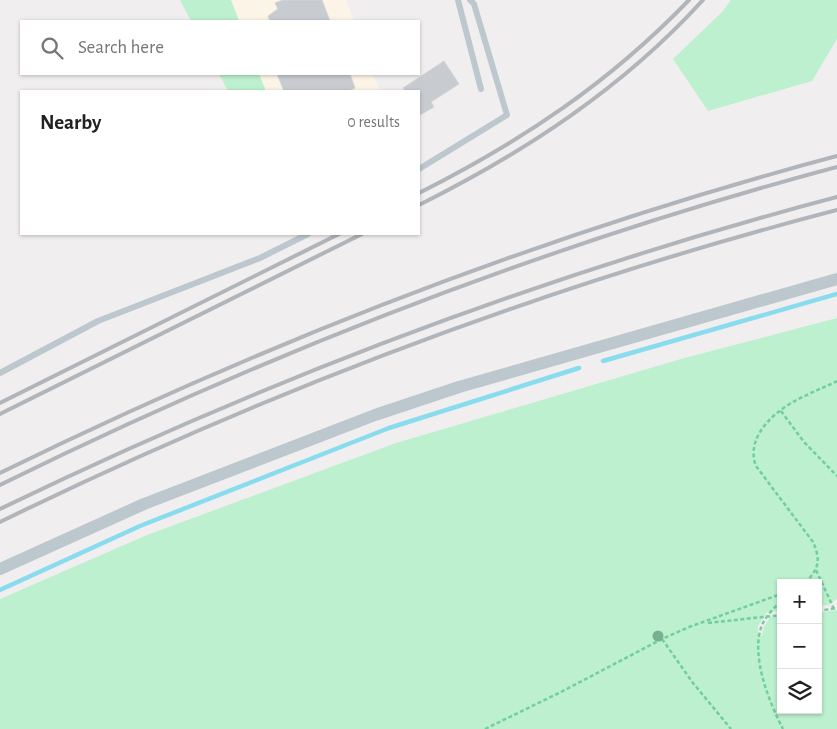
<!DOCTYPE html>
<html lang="en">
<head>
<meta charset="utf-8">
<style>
  body { margin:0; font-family:"Alegreya Sans",sans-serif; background:#f2f2f2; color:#222 }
  .controls { position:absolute; right:15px; bottom:15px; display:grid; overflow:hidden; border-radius:0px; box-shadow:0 1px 4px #0004 }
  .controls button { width:45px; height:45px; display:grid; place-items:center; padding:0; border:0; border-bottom:1px solid #e0e0e0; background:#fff; color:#222; font:25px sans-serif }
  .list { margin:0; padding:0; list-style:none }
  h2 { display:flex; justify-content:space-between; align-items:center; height:65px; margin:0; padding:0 20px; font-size:21px }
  h2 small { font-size:16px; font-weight:400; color:#767676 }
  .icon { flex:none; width:28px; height:28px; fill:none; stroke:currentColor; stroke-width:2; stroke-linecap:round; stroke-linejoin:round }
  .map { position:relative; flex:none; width:837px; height:729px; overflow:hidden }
  .search { position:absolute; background:#fff; box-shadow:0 1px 4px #0004; left:20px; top:20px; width:400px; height:55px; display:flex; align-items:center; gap:12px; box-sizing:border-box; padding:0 18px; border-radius:0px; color:#767676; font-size:19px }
  .panel { position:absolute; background:#fff; box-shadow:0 1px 4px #0004; left:20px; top:90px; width:400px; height:145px; border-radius:0px }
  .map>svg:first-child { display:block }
</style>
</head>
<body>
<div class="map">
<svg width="837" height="729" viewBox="0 0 837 729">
  <rect width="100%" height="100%" fill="#f1eeef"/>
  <!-- commercial -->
  <g fill="#fcf5e7">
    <path d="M231 0H346L354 21H239Z"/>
    <path d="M259 74H373L380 91H266Z"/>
  </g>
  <!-- green -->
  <g fill="#bcf0ce">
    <path d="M180 0H231L239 21H191Z"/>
    <path d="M731 0H837V39L812 81 708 111 673 59 722 12Z"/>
    <path d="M219 74H259L266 91H228Z"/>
    <path d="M837 318V599L828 605 818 606V583H781V611L767 612 758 626V637L762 636 764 627 770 617H781V710H818V613L837 610V729H0V599L147 535 396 443 681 359Z"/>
  </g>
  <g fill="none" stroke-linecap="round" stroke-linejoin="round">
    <!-- stream -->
    <g stroke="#88dced" stroke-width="4.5">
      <path d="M603 361 837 294"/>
      <path d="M0 590 140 526 389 428 579 368"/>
    </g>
  </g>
  <!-- building -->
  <g fill="#c8ccd1" stroke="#d2d5da">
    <path d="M283 0H322L330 21H270L268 16 278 9 275 3Z"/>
    <path d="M444 61 459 84 431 102 434 107 420 115 419 112V91H405L403 88Z"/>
    <path d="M277 74H350L355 88 348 91H284Z"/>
  </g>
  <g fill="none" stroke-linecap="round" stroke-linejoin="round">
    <!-- path -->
    <g stroke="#73ce9e" stroke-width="2.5" stroke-dasharray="4 2.5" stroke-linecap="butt">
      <path d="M781 411 804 442 837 476"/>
      <path d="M816 570 834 609"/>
      <path d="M805 583C819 569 821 560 813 542L756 466C744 435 779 407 805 396 816 390 826 387 837 381"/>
      <path d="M781 601C774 608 766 616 762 625 750 655 769 702 783 729"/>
      <path d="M818 611 837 608"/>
      <path d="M708 623 781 615"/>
      <path d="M662 639 693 683 731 729"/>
      <path d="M485 729 561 692 662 639 689 627 781 594"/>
    </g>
    <!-- lane -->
    <g stroke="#bcc7ce" stroke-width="6">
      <path d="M458 0 481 89"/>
      <path d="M419 169 507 115 474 4 470 0"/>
      <path d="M0 373 98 321 260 258 308 234"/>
    </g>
    <!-- street -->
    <path stroke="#bcc7ce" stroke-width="12" d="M0 569 144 504 375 415 459 387 837 279"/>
    <!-- rail -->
    <g stroke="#b1b4b9" stroke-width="4">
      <path d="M419 193C522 141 609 83 689 0"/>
      <path d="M419 205C525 152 623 88 703 0"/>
      <path d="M0 403 339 234"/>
      <path d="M0 414 362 234"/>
      <path d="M0 473C269 341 548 233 837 156"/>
      <path d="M0 485C268 353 548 244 837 167"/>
      <path d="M0 509C268 379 549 273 837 197"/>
      <path d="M0 522C268 391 548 285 837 210"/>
    </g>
  </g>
  <!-- trees -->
  <circle fill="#78b192" cx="658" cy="636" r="5.5"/>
</svg>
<div class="controls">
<button>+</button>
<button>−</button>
<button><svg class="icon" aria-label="layers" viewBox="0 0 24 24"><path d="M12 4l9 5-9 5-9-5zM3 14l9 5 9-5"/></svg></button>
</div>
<div class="search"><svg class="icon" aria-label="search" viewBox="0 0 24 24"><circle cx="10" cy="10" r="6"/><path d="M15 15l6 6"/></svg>Search here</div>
<section class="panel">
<h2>Nearby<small>0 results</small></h2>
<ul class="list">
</ul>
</section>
</div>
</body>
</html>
